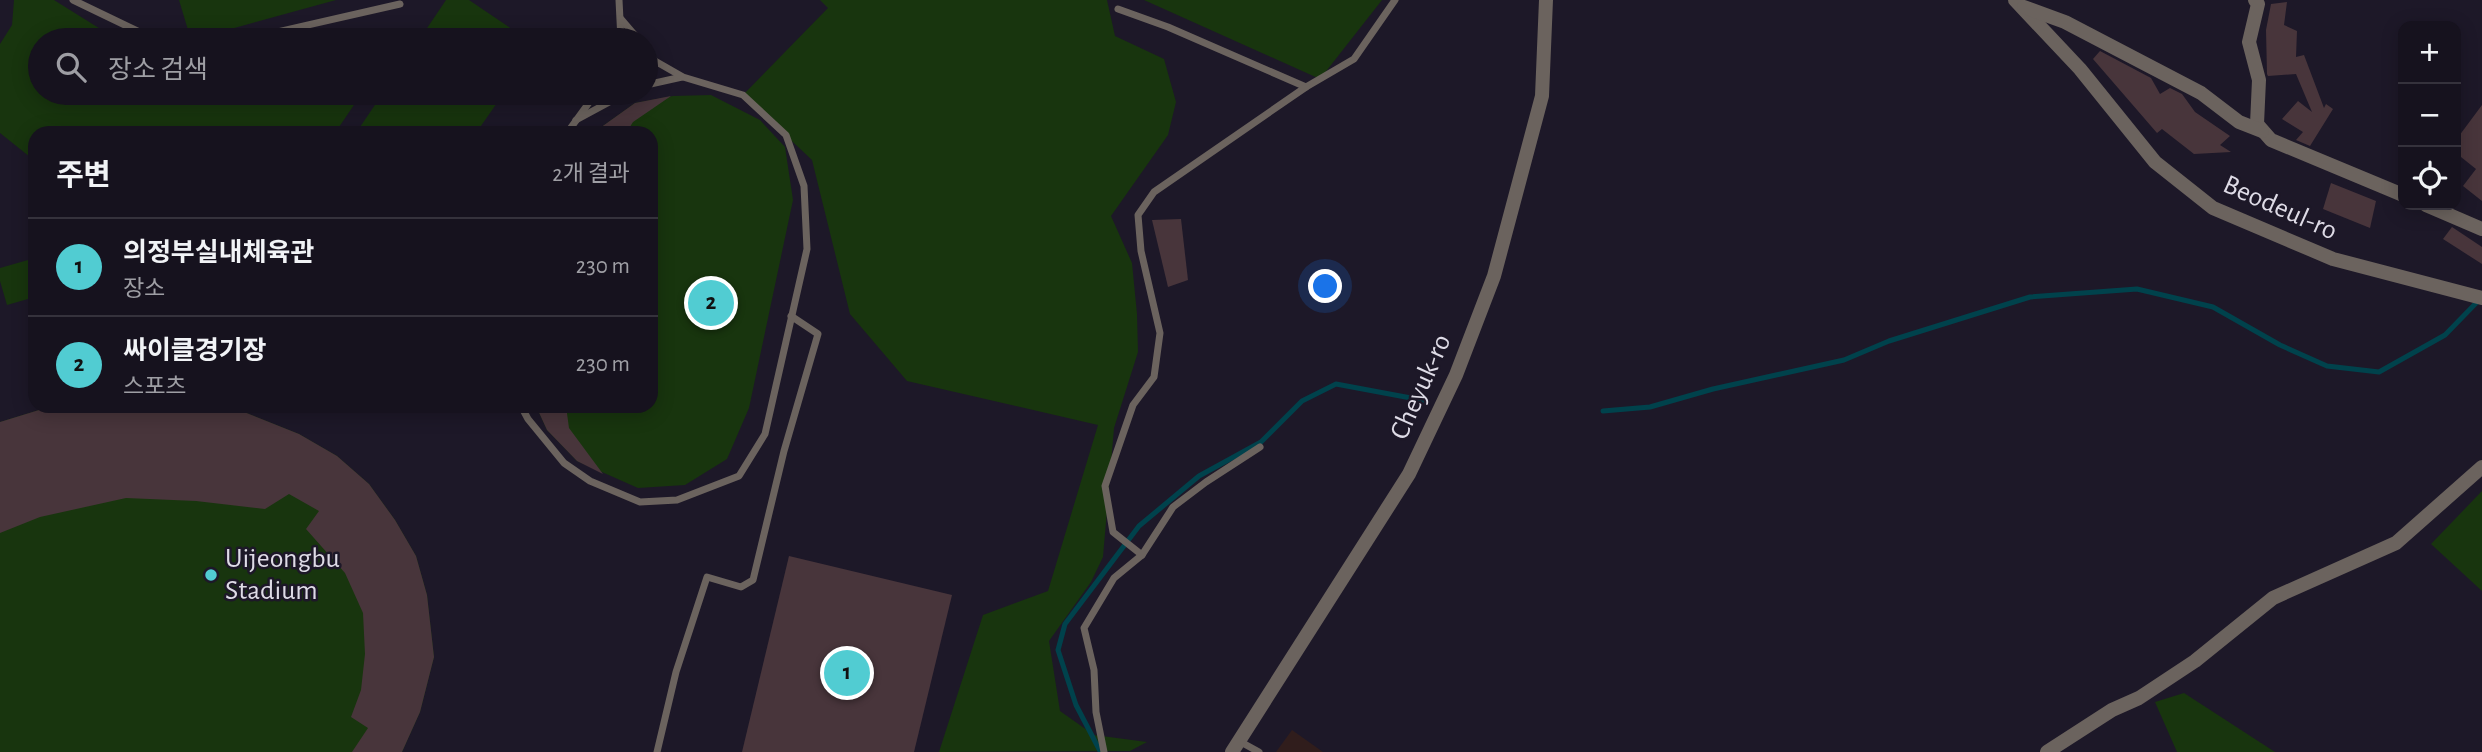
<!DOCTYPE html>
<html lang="ko">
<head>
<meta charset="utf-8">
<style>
  body { margin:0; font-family:"Alegreya Sans","Noto Sans KR",sans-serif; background:#1f1b27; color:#f1f3f6 }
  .controls { position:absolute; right:21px; top:21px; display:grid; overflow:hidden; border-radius:14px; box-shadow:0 4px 18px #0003 }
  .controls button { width:63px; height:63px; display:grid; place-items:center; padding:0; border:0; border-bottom:2px solid #35323c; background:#16121e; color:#f1f3f6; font:35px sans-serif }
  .you { position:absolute; left:1326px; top:287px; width:24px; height:24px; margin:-18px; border:5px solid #fff; border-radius:50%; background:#1a73e8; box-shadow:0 0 0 10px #1a73e833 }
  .badge { display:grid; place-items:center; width:46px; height:46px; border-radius:50%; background:#51ccd2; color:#111; font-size:23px; font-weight:700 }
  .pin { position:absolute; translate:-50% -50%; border:4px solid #fff; box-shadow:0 2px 7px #0006 }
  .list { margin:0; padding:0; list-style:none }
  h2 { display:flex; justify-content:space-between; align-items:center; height:91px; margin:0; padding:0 28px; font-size:30px }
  h2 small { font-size:23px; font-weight:400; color:#9e9ea4 }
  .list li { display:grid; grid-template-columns:46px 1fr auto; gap:21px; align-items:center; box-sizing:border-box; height:98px; padding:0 28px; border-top:2px solid #35323c }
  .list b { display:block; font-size:26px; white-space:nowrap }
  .list p { margin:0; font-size:23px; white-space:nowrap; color:#9e9ea4 }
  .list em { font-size:23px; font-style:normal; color:#9e9ea4 }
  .icon { flex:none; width:38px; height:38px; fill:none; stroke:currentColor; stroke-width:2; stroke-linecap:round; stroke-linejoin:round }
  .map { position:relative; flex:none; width:2482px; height:752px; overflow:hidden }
  .search { position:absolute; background:#16121e; box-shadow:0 4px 18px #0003; left:28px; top:28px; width:630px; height:77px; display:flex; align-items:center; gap:18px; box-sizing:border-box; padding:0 24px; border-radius:38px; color:#9e9ea4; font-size:26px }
  .panel { position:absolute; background:#16121e; box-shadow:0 4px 18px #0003; left:28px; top:126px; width:630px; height:287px; border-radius:21px }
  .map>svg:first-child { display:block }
</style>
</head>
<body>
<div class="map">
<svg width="2482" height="752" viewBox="0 0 2482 752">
  <rect width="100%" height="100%" fill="#1d1828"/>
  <!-- education -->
  <path fill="#301d1c" d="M1292 730 1323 752H1276Z"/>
  <!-- green -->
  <g fill="#18350e">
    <path d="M14 0H54L118 40H40V93H358L360 96 335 133H129L126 130 96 133H35V161L0 133V44L12 25Z"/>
    <path d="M179 0H336L191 40Z"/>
    <path d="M446 0H469L528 40H419Z"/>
    <path d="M820 0H1107L1115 36 1164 59 1176 102 1168 135 1111 216 1132 263 1137 314 1138 352 1114 428 1103 557 1091 582 1049 641 1060 711 1094 735 1147 742 1130 751 939 752 983 615 1048 591 1098 425 907 381 850 314 812 160 743 95 828 8Z"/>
    <path d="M1144 0H1382L1320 79Z"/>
    <path d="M383 93H504L476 133H356Z"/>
    <path d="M711 95 760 120 785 147 793 200 749 408 727 459 685 485 638 488 577 461 547 430 536 406H651V133H593L635 103 673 96Z"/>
    <path d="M35 258V297L7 305 0 281V268Z"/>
    <path d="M52 406H214L244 412 299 434 337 456 369 484 395 520 416 556 427 595 434 657 420 712 402 752H0V422Z"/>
    <path d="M2482 491V591L2431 544Z"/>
    <path d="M2184 693 2275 752H2177L2155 702Z"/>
  </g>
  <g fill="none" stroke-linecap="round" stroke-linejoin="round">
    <!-- stream -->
    <g stroke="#00424c" stroke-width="5">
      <path d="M1603 411 1650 407 1713 389 1844 360 1889 341 2030 297 2137 289 2213 307 2280 345 2327 366 2379 372 2445 335 2480 299"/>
      <path d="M1100 751 1076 705 1058 650 1065 624 1139 526 1199 476 1261 442 1302 401 1336 384 1427 401"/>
    </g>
  </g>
  <!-- building -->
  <g fill="#48353b">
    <path d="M2287 2 2284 25 2297 31 2296 57 2304 55 2324 108 2326 104 2333 109 2310 146 2296 140 2303 132 2282 119 2298 101 2312 112 2296 74 2268 76 2267 74 2266 30 2271 4Z"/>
    <path d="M2100 51 2151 78 2160 94 2170 88 2182 94 2195 112 2230 136 2220 145 2231 152 2194 154 2162 129 2157 133 2093 59Z"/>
    <path d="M671 96 633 122 626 133H593L635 103Z"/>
    <path d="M2482 105V201L2463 186 2476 169 2456 153V140Z"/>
    <path d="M2331 183 2376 201 2370 228 2323 209Z"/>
    <path d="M1181 219 1188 280 1168 287 1152 220Z"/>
    <path d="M2452 227 2482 247V264L2443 239Z"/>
    <path d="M52 406H214L244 412 299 434 337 456 369 484 395 520 416 556 427 595 434 657 420 712 402 752H352L368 728 351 717 361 690 365 654 363 613 345 573 306 529 319 511 289 494 265 509 196 501 126 498 40 517 0 533V422Z"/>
    <path d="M536 406H566L569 428 603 474 577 461 547 430Z"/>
    <path d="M789 556 952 595 914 752H742Z"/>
  </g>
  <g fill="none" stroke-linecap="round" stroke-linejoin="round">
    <!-- lane -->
    <g stroke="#6b635e" stroke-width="7">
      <path d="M73 0 156 40"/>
      <path d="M619 0 621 40"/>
      <path d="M1118 9 1168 27 1306 87 1354 59 1395 0"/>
      <path d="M621 19 639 40"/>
      <path d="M242 40 400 4"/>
      <path d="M646 85 682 77"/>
      <path d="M576 120 626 93"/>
      <path d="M567 133 596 93"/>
      <path d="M521 406 528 419 564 463 590 481 640 502 677 500 739 476 765 434 807 249 804 186 786 135 743 95 683 77 655 61 646 49"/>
      <path d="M1142 555 1113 532 1105 486 1133 405 1154 377 1160 333 1141 251 1138 215 1154 192 1306 87"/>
      <path d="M1239 741 1259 752"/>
      <path d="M657 752 676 672 707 577 741 587 753 580 784 451 818 334 791 316"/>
      <path d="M1104 752 1096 712 1094 670 1084 628 1114 578 1142 555 1173 507 1206 482 1260 447"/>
    </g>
    <!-- street -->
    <g stroke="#6b635e" stroke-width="14">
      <path d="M2015 0 2080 69 2155 162 2213 208 2333 259 2482 298"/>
      <path d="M2255 0 2258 4 2249 42 2259 80 2257 124 2271 140 2403 195"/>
      <path d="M2024 7 2065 22 2201 93 2239 122 2262 131"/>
      <path d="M2426 205 2482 229"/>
      <path d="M1232 752 1409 474 1456 375 1494 276 1542 96 1546 0"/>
      <path d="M2047 752 2112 710 2139 698 2195 661 2273 598 2396 543 2482 467"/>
    </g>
  </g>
  <!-- markers -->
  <circle fill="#51ccd2" stroke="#1d1828" stroke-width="2.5" cx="211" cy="575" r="7"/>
  <g text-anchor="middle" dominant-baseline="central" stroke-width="5" stroke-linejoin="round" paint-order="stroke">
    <!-- street labels -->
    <g font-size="28" fill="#dedbe6" stroke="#1d1828">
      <text transform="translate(2280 208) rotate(24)">Beodeul-ro</text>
      <text transform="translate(1421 387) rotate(-66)">Cheyuk-ro</text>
    </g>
    <!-- poi labels -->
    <g font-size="28" fill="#dedbe6" stroke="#1d1828" text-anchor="start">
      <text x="225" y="559">Uijeongbu<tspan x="225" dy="32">Stadium</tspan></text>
    </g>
  </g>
</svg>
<div class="controls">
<button>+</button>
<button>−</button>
<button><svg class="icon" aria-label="locate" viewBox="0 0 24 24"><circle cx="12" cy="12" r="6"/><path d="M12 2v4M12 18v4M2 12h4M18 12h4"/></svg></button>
</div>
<div class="you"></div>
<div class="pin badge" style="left:847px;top:673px">1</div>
<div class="pin badge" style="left:711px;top:303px">2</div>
<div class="search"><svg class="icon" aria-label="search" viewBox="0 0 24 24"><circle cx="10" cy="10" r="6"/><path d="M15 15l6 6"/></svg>장소 검색</div>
<section class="panel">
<h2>주변<small>2개 결과</small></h2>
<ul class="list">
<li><span class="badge">1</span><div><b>의정부실내체육관</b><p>장소</p></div><em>230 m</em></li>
<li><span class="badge">2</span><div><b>싸이클경기장</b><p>스포츠</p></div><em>230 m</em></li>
</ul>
</section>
</div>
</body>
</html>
